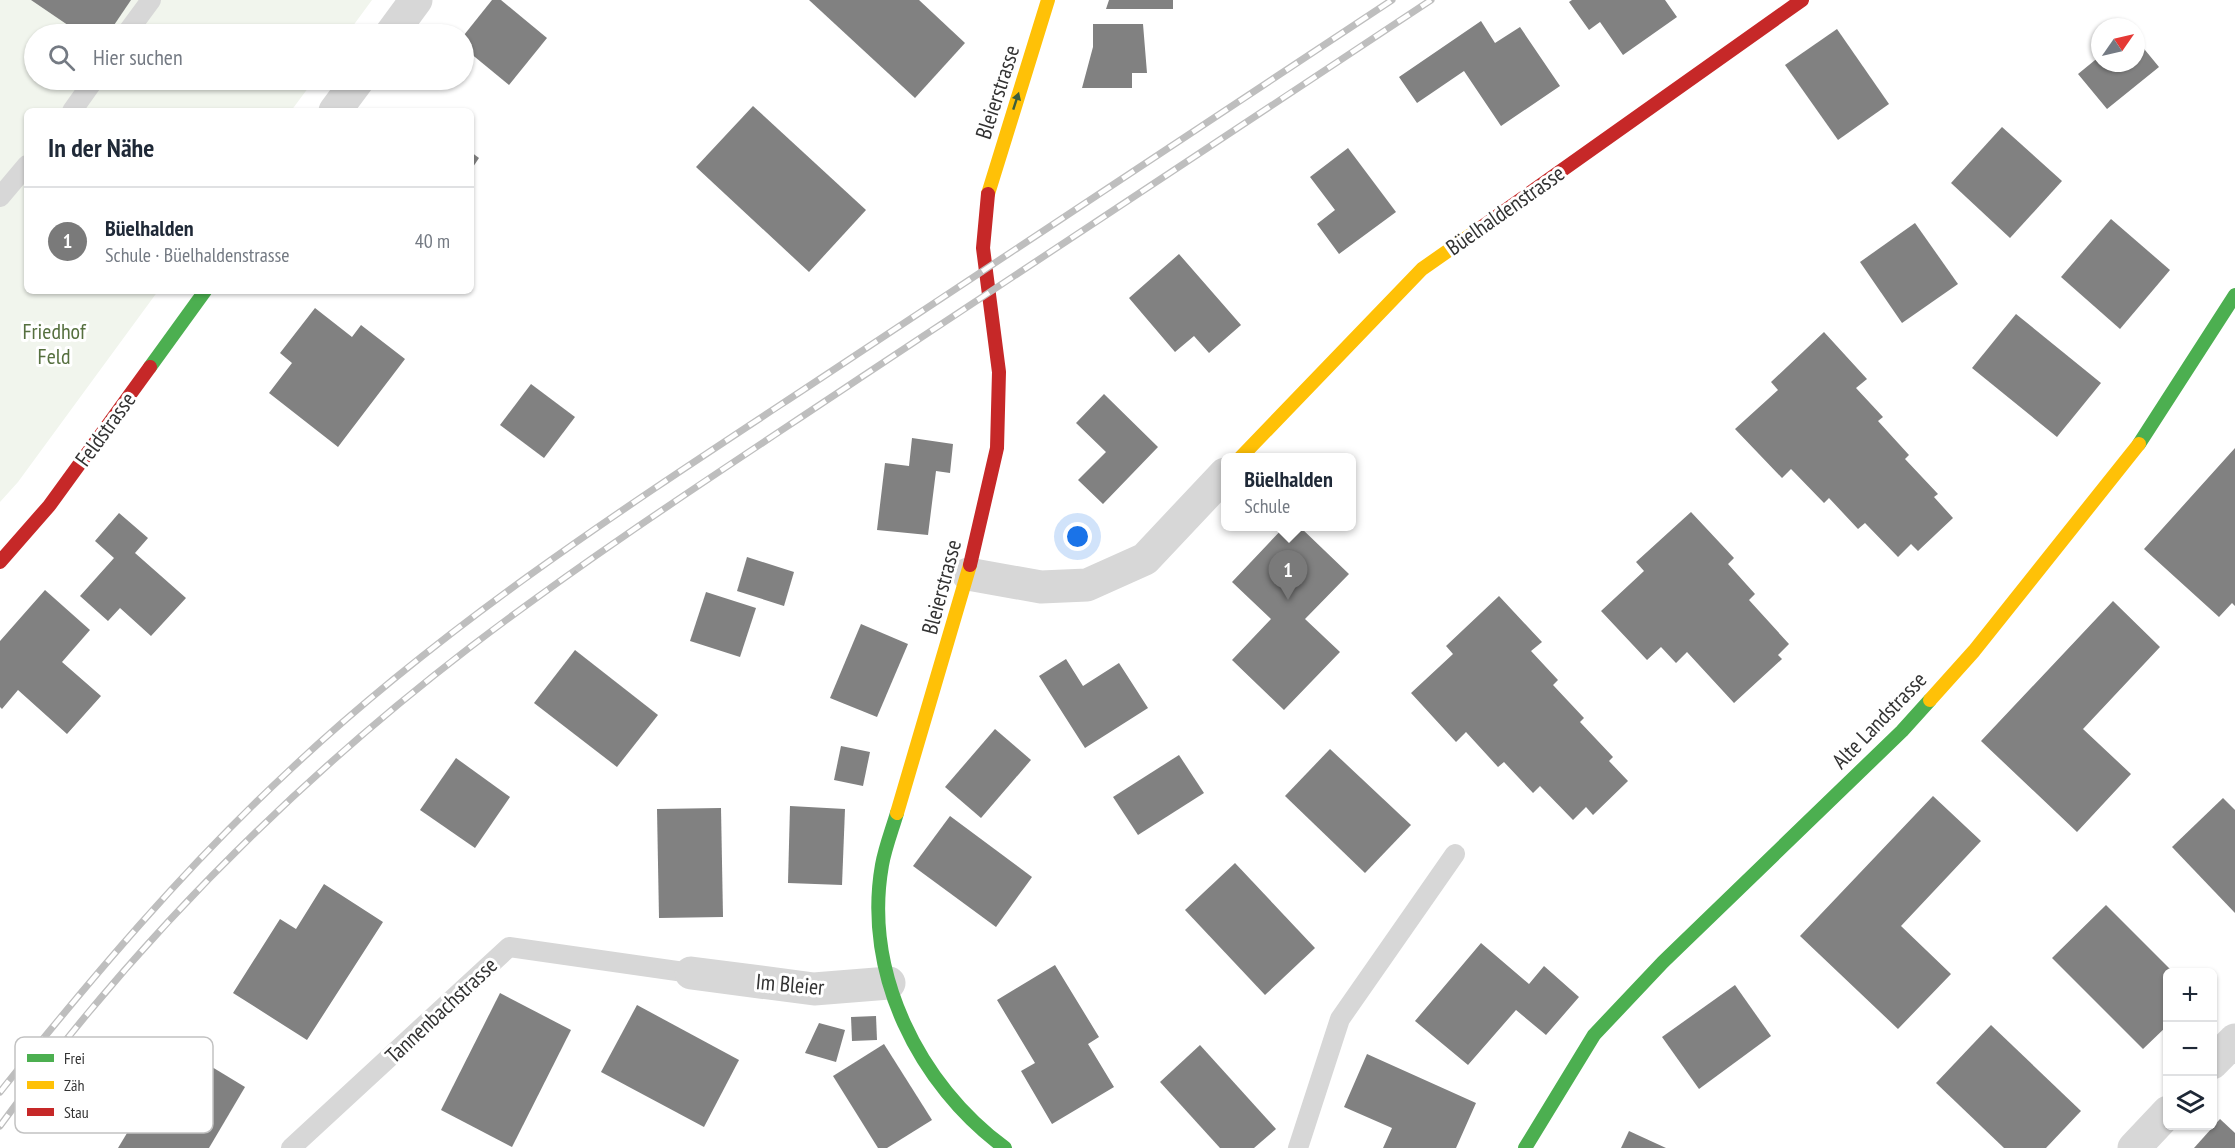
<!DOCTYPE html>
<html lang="de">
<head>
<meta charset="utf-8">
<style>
  body { margin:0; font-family:"PT Sans Narrow",sans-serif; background:#f2f2f3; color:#1f2937 }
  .controls { position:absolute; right:18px; bottom:18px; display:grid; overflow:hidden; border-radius:9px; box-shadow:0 2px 4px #0004 }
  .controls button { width:54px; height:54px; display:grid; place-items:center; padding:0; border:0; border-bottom:2px solid #e0e1e3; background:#fff; color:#1f2937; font:30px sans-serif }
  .compass { position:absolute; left:2091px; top:18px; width:54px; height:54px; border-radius:50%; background:#fff; box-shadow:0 2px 4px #0004; rotate:56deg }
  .you { position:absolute; left:1078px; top:537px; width:21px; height:21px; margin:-15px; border:4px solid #fff; border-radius:50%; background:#1a73e8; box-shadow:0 0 0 9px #1a73e833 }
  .badge { display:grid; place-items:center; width:39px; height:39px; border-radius:50%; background:#7a7a7a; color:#fff; font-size:20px; font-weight:700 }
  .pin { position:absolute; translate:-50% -50px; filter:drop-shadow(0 2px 3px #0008) }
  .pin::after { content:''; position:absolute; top:32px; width:21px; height:18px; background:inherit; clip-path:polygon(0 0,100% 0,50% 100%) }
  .popup { position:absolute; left:1221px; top:453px; width:135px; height:78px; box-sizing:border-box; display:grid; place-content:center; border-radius:9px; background:#fff; filter:drop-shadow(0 2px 4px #0005); font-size:20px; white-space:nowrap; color:#747a83 }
  .popup b { font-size:22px; color:#1f2937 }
  .popup::after { content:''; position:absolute; left:50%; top:100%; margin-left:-12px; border:12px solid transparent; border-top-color:#fff }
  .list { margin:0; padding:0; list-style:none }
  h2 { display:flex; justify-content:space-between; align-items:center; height:78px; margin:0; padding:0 24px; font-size:26px }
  h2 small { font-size:20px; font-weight:400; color:#747a83 }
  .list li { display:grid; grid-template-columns:39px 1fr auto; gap:18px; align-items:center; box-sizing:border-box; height:108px; padding:0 24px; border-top:2px solid #e0e1e3 }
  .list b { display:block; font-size:22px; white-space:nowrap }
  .list p { margin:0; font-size:20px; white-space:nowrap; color:#747a83 }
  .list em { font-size:20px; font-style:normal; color:#747a83 }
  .icon { flex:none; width:33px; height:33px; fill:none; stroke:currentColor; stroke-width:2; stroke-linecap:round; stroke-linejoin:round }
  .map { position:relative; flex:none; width:2235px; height:1148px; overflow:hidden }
  .search { position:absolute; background:#fff; box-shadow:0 2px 4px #0004; left:24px; top:24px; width:450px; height:66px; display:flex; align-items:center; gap:15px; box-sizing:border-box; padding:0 21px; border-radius:33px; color:#747a83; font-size:22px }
  .panel { position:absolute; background:#fff; box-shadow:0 2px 4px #0004; left:24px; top:108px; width:450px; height:186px; border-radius:9px }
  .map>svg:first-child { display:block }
</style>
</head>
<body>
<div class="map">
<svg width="2235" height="1148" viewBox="0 0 2235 1148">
  <rect width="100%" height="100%" fill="#fff"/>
  <!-- green -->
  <path fill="#f1f5ed" d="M0 0H372L347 34H34V80H314L291 111H27V291H158L18 482 0 502Z"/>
  <!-- building -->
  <g fill="#818181">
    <path d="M31 0H131L108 34H81Z"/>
    <path d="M492 0H501L547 38 509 85 464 48V35Z"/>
    <path d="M809 0H919L965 43 915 98Z"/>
    <path d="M1109 0H1173V9H1106Z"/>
    <path d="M1572 0H1665L1677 17 1623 55 1600 22 1589 30 1569 2Z"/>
    <path d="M1481 21 1495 43 1520 27 1560 86 1501 126 1464 71 1417 103 1399 77Z"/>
    <path d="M1093 24H1143L1147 73H1132V88H1082L1093 47Z"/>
    <path d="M1837 29 1889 104 1838 140 1785 65Z"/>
    <path d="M2136 39 2159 67 2107 109 2078 74 2100 56V63H2136Z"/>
    <path d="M753 106 866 210 809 272 696 167Z"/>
    <path d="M2002 127 2062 181 2010 238 1951 183Z"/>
    <path d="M1348 148 1396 212 1339 254 1317 224 1335 210 1310 177Z"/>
    <path d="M471 152 479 158 471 170Z"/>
    <path d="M2111 219 2170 270 2120 329 2061 277Z"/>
    <path d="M1915 223 1958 284 1902 323 1860 262Z"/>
    <path d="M1179 254 1241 325 1209 353 1194 336 1175 352 1129 298Z"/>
    <path d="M315 308 352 337 361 325 405 359 338 447 269 393 292 363 280 353Z"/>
    <path d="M2016 314 2101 383 2057 437 1972 368Z"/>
    <path d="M1824 332 1867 379 1856 388 1883 417 1878 421 1909 455 1905 459 1938 494 1934 497 1953 518 1918 551 1911 544 1898 557 1865 523 1858 529 1829 498 1824 503 1791 469 1782 478 1735 429 1778 390 1771 382Z"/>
    <path d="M531 384 575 417 544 458 500 425Z"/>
    <path d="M1104 394 1158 447 1103 504 1078 480 1106 452 1076 423Z"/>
    <path d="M912 438 953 444 950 473 936 471 928 535 877 530 885 463 909 466Z"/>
    <path d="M2235 448V606L2232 603 2219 617 2144 549Z"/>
    <path d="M1691 512 1734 558 1728 564 1755 594 1749 600 1789 644 1778 655 1782 659 1734 703 1687 652 1676 663 1661 647 1647 660 1601 611 1644 571 1636 562Z"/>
    <path d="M119 513 148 538 135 553 186 598 151 636 120 608 108 621 80 596 114 558 95 541Z"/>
    <path d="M1285 526H1299L1349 574 1305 619 1340 652 1284 710 1232 660 1271 619 1232 582Z"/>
    <path d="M747 557 794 572 784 606 737 591Z"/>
    <path d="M45 590 90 630 62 662 101 696 67 734 18 690 2 709 0 707V641Z"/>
    <path d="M706 592 756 608 740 657 690 641Z"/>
    <path d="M1499 596 1542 642 1531 651 1558 680 1553 685 1584 718 1580 722 1613 757 1609 761 1628 781 1593 815 1586 807 1573 820 1540 786 1533 793 1504 762 1498 767 1466 732 1456 742 1411 693 1453 654 1446 646Z"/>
    <path d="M2113 601 2160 647 2083 729 2131 774 2077 832 1981 741Z"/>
    <path d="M861 624 908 644 877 717 830 698Z"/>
    <path d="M575 650 658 715 617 767 534 703Z"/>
    <path d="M1066 659 1083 686 1119 663 1148 708 1085 748 1039 676Z"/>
    <path d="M995 729 1031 760 981 818 945 787Z"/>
    <path d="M841 746 870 752 863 786 834 780Z"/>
    <path d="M1330 749 1411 825 1365 873 1285 796Z"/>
    <path d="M1179 755 1204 793 1138 835 1113 797Z"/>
    <path d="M456 758 510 797 475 848 420 810Z"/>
    <path d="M1933 796 1981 841 1901 926 1951 974 1898 1029 1800 936Z"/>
    <path d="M2223 798 2235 810V913L2172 847Z"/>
    <path d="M790 806 845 809 842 885 788 883Z"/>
    <path d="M721 808 723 917 659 918 657 809Z"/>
    <path d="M950 816 1032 877 996 927 913 866Z"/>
    <path d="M1235 863 1315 948 1265 995 1185 910Z"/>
    <path d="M324 884 383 922 307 1040 233 993 280 919 296 929Z"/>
    <path d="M2106 905 2173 972H2168V1025L2143 1049 2052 958Z"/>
    <path d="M1481 943 1529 984 1544 966 1579 997 1546 1035 1516 1010 1468 1065 1415 1021Z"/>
    <path d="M1055 965 1099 1037 1088 1044 1114 1087 1052 1124 1021 1071 1035 1063 997 1000Z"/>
    <path d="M1735 985 1771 1036 1699 1089 1662 1037Z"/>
    <path d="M500 993 571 1030 512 1147 441 1110Z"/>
    <path d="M637 1005 739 1060 704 1127 601 1072Z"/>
    <path d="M876 1016 877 1040 852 1041 851 1017Z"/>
    <path d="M819 1023 845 1030 836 1062 805 1053Z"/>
    <path d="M1991 1025 2081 1111 2046 1148H2004L1936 1083Z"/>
    <path d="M884 1044 932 1120 887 1148H878L833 1076Z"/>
    <path d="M1200 1045 1276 1129 1254 1148H1220L1160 1082Z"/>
    <path d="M179 1047 245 1087 209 1148H118Z"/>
    <path d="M1367 1054 1476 1103 1456 1148H1383L1392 1128 1344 1107Z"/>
    <path d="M2220 1119 2235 1133V1148H2194Z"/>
    <path d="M1629 1131 1666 1148H1621Z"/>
  </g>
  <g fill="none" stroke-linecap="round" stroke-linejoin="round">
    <!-- lane -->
    <g stroke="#d7d7d7" stroke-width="20">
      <path d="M126 34 151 0"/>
      <path d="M72 111 94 80"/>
      <path d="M0 197 27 165"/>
      <path d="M291 1148 509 947 691 973"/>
      <path d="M1298 1148 1340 1019 1455 854"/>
    </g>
    <!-- street -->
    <g stroke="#d7d7d7" stroke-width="33">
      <path d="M391 34 416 0"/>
      <path d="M335 111 358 80"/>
      <path d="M968 574 1041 587 1087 585 1145 559 1225 474"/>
      <path d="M691 973 814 989 889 983"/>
      <path d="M2212 1063 2235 1040"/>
      <path d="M2134 1148 2168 1112"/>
    </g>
    <!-- fast -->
    <g stroke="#4caf50" stroke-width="14">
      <path d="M150 367 205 291"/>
      <path d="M2139 444 2235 295"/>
      <path d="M897 813C892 830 885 848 882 865 863 973 919 1085 1005 1148"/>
      <path d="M1525 1148 1594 1035 1663 962 1902 731 1930 700"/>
    </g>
    <!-- slow -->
    <g stroke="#ffc107" stroke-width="14">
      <path d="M988 194 1048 0"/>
      <path d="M1240 458 1422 269 1482 227"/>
      <path d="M1930 700 1974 651 2139 444"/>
      <path d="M897 813 970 565"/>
    </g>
    <!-- jam -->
    <g stroke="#c62828" stroke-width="14">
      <path d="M1482 227 1802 0"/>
      <path d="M0 562 49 506 150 367"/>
      <path d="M970 565 997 448 999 372 983 248 988 194"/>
    </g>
    <defs>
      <g id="rail">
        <path d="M0 1092C92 977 185 867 293 767 448 622 627 506 803 390 999 260 1196 130 1392 0"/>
        <path d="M0 1126C132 945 291 785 469 648 596 551 730 465 863 376 1052 251 1242 125 1431 0"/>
      </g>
    </defs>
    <!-- rail casing -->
    <use href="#rail" stroke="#bebebe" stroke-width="7"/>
    <!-- rail -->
    <use href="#rail" stroke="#fff" stroke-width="4.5" stroke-dasharray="14" stroke-linecap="butt"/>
  </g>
  <!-- one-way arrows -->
  <defs><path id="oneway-solid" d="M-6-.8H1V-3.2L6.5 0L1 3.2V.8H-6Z" transform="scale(1.5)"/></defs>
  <use fill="#3c5e3d" href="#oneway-solid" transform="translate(1016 101) rotate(-72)"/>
  <g text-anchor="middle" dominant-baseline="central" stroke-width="6" stroke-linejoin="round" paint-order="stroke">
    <!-- street labels -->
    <g font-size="22" fill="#333" stroke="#fff">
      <text transform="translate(997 92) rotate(-72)">Bleierstrasse</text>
      <text transform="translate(1505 210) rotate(-35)">Büelhaldenstrasse</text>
      <text transform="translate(105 429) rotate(-54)">Feldstrasse</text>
      <text transform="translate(941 587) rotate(-75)">Bleierstrasse</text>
      <text transform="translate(1879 720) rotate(-46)">Alte Landstrasse</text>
      <text transform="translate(790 984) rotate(5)">Im Bleier</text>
      <text transform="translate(441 1010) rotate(-43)">Tannenbachstrasse</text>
    </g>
    <!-- park labels -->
    <g font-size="22" fill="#56703f" stroke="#fff">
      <text x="54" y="331">Friedhof<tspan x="54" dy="25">Feld</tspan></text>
    </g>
  </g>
  <!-- legend -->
  <rect x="15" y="1037" width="198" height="96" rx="9" fill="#fff" stroke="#c2c2c2" stroke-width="1.5"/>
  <rect x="27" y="1054" width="27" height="8" fill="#4caf50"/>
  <rect x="27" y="1081" width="27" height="8" fill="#ffc107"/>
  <rect x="27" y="1108" width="27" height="8" fill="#c62828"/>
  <g font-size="16" fill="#333">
    <text x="64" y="1064">Frei</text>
    <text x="64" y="1091">Zäh</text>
    <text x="64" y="1118">Stau</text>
  </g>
</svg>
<div class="controls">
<button>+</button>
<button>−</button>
<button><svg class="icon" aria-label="layers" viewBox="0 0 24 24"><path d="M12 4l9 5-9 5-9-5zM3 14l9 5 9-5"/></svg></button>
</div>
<svg class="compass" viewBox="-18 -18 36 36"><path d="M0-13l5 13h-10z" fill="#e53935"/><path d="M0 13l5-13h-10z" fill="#747a83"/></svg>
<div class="you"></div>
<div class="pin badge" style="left:1288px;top:600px">1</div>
<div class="popup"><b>Büelhalden</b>Schule</div>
<div class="search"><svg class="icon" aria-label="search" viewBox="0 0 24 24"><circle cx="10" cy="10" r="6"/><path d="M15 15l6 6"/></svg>Hier suchen</div>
<section class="panel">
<h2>In der Nähe<small></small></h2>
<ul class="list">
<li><span class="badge">1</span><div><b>Büelhalden</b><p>Schule · Büelhaldenstrasse</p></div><em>40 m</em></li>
</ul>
</section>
</div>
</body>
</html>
